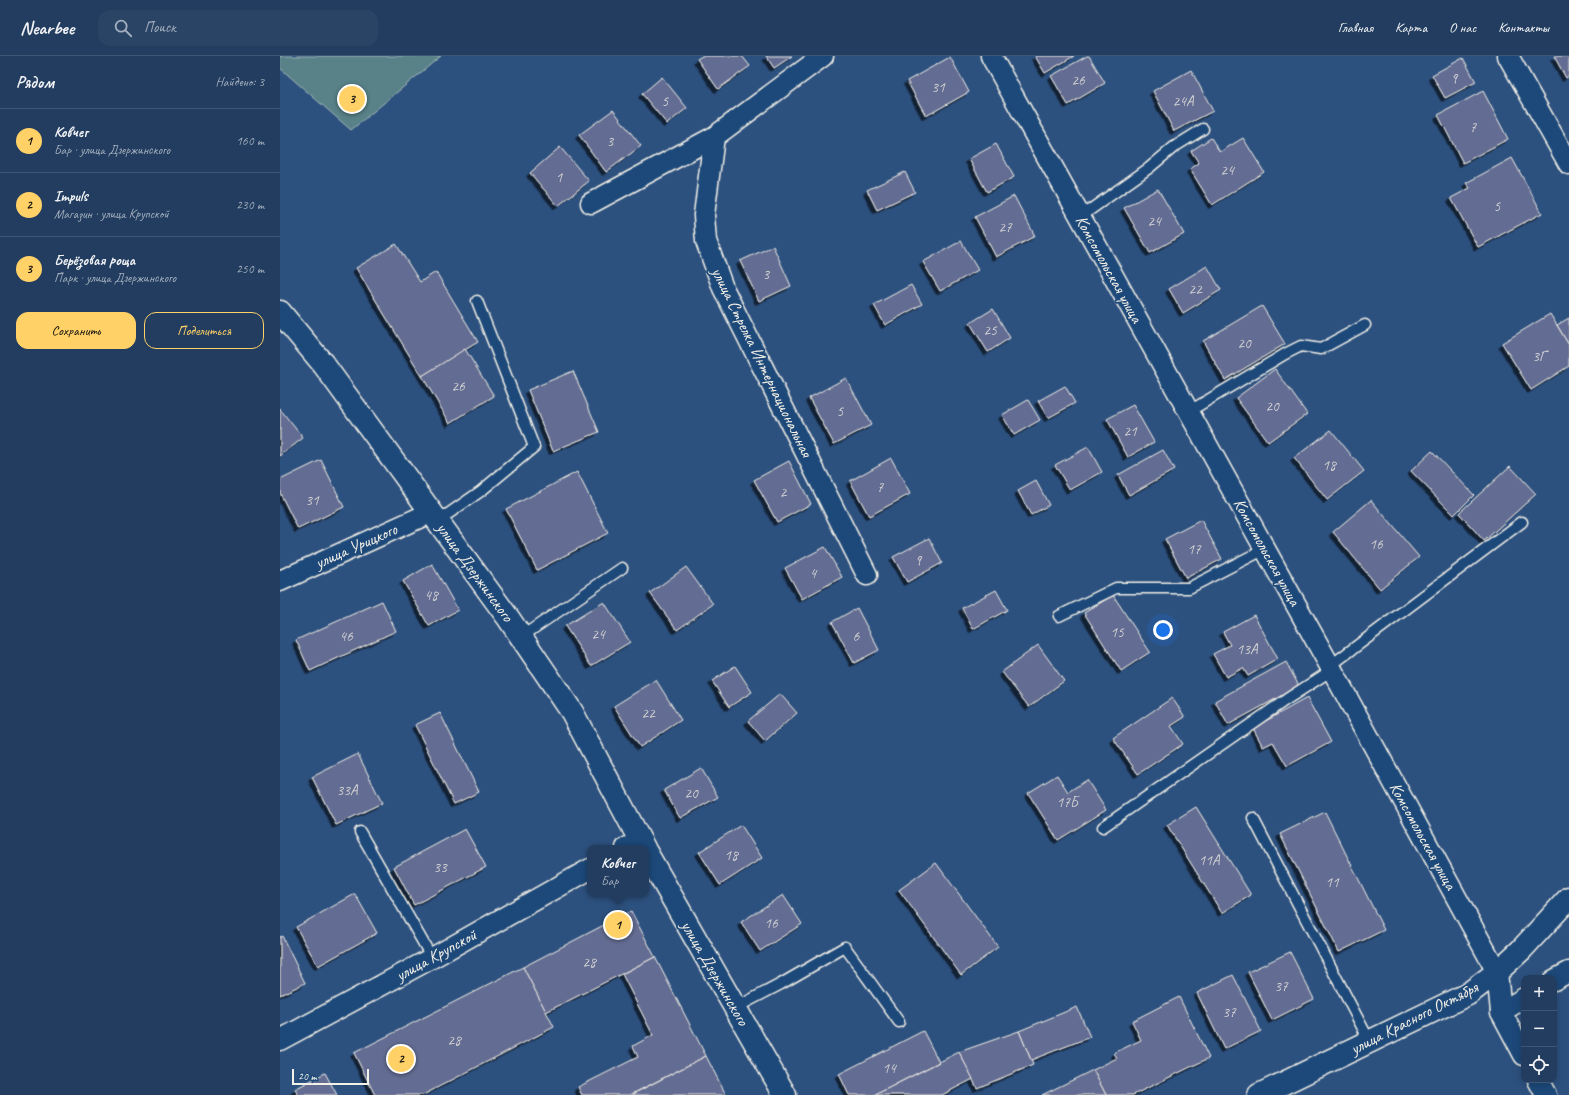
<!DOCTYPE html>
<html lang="ru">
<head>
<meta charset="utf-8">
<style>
  body { margin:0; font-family:Caveat,sans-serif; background:#2a4465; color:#f1f3f6 }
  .controls { position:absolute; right:12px; bottom:12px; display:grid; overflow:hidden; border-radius:8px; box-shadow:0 2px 10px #0003 }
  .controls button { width:36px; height:36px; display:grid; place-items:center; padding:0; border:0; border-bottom:1px solid #3f5674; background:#223d5f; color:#f1f3f6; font:20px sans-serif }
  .scale { position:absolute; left:12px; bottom:10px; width:77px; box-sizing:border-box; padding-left:4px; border:2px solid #f4f1e8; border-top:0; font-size:11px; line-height:14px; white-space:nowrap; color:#f4f1e8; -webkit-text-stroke:3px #1f4a7a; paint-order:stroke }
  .you { position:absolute; left:883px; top:574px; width:14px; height:14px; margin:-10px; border:3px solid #fff; border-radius:50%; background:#1a73e8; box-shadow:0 0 0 6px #1a73e833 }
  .badge { display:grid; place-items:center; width:26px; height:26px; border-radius:50%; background:#ffd166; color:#111; font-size:13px; font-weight:700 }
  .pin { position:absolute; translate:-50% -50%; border:2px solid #fff; box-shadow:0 1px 4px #0006 }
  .popup { position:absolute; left:307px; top:789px; width:62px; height:52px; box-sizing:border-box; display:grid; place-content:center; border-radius:8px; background:#223d5f; filter:drop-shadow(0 1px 3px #0005); font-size:13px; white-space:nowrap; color:#a2aebd }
  .popup b { font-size:15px; color:#f1f3f6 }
  .popup::after { content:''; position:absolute; left:50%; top:100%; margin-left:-8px; border:8px solid transparent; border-top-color:#223d5f }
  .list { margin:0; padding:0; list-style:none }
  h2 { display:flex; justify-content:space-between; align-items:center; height:52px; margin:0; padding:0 16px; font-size:17px }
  h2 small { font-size:13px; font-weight:400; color:#a2aebd }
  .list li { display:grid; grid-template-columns:26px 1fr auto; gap:12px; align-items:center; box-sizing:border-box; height:64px; padding:0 16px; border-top:1px solid #3f5674 }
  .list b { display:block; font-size:15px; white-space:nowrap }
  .list p { margin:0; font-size:13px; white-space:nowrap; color:#a2aebd }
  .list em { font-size:13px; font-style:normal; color:#a2aebd }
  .actions { display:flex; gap:8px; padding:12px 16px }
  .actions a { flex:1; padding:9px 0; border:1px solid #ffd166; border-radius:12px; text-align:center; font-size:14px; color:#ffd166 }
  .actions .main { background:#ffd166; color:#111 }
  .icon { flex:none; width:22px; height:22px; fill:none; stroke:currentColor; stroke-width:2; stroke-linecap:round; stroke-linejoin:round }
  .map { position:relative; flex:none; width:1289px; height:1039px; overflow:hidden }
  header { display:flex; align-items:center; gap:24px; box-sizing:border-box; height:56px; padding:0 20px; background:#223d5f; border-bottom:1px solid #3f5674 }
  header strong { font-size:19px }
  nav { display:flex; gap:22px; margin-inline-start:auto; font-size:14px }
  .search { width:280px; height:36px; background:#2a4465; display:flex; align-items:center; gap:10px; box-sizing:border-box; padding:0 14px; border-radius:12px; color:#a2aebd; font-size:15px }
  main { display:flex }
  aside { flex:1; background:#223d5f }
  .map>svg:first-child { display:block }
</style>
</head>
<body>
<header>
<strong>Nearbee</strong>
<div class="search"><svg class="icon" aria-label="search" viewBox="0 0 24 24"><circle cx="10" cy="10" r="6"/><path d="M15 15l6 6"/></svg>Поиск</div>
<nav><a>Главная</a><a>Карта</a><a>О нас</a><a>Контакты</a></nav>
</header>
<main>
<aside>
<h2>Рядом<small>Найдено: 3</small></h2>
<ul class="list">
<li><span class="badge">1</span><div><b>Ковчег</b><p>Бар · улица Дзержинского</p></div><em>160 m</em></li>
<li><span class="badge">2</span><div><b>Impuls</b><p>Магазин · улица Крупской</p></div><em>230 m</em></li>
<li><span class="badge">3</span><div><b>Берёзовая роща</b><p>Парк · улица Дзержинского</p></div><em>250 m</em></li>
</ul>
<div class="actions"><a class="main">Сохранить</a><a>Поделиться</a></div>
</aside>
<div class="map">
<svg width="1289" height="1039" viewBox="0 0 1289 1039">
  <defs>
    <filter id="shadow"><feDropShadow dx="-3.5" dy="3.5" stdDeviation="0" flood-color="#0009"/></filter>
  </defs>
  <rect width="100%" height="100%" fill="#2d517f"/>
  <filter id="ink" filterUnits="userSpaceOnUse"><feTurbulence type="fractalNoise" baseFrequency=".025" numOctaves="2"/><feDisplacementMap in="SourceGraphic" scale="8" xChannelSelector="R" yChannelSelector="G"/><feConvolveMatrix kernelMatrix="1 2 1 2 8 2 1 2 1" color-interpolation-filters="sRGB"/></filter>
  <g filter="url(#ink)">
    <!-- green -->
    <path fill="#598188" stroke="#a6b9b8" d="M0 0H161L71 74 0 12Z"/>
    <!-- building -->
    <g fill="#646c92" stroke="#f4f1e8" filter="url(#shadow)">
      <path d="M422 0H462L470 10 438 33 417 3Z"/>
      <path d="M486 0H512L494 12Z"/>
      <path d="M755 0H794L765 17Z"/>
      <path d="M807 0H809L825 27 788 49 771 20Z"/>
      <path d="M1274 0H1289V20L1286 22Z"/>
      <path d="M670 1 689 36 646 60 627 25Z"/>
      <path d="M1183 2 1196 26 1165 42 1152 19Z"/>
      <path d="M911 14 933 55 894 75 873 35Z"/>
      <path d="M382 21 407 52 387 68 362 38Z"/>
      <path d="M1203 35 1228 83 1183 107 1158 59Z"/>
      <path d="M333 54 361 90 326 116 299 79Z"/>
      <path d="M931 82 940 96 963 82 984 116 932 149 910 113 919 107 911 95Z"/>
      <path d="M716 88 734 121 707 136 689 103Z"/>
      <path d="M280 91 309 125 278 150 250 117Z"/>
      <path d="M1232 102 1262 157 1198 191 1171 142 1190 132 1186 127Z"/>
      <path d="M625 116 635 136 597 154 587 134Z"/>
      <path d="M878 133 904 178 870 197 844 152Z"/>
      <path d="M734 140 755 180 716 201 695 161Z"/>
      <path d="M681 185 698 214 660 235 643 206Z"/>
      <path d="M116 188 140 226 156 216 198 286 142 320 76 212Z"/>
      <path d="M493 190 511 230 479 245 460 205Z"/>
      <path d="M927 210 941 234 903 257 889 233Z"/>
      <path d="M631 229 642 248 605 269 594 249Z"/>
      <path d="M982 250 1005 288 945 324 923 285Z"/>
      <path d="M713 253 730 282 708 296 690 267Z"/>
      <path d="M1270 258 1289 289V310L1251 334 1222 287Z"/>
      <path d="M1289 262V289L1277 269Z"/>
      <path d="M185 293 214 340 170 367 142 320Z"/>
      <path d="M995 313 1027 358 988 386 956 342Z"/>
      <path d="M293 315 319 376 273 395 248 334Z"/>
      <path d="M566 322 591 369 554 388 529 342Z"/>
      <path d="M785 330 795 347 768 362 758 345Z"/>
      <path d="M748 344 760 364 734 379 722 359Z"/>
      <path d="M853 349 874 386 848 401 827 363Z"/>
      <path d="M0 353 23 382 0 400Z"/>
      <path d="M1051 374 1084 415 1047 444 1014 402Z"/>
      <path d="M808 391 822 416 790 434 775 409Z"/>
      <path d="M883 394 894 414 849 439 838 419Z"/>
      <path d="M1152 395 1194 439 1174 459 1131 415Z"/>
      <path d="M611 402 630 438 589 460 570 425Z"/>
      <path d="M41 404 64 451 18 473 0 437V424Z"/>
      <path d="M509 405 531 448 497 466 474 424Z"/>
      <path d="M1230 410 1256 438 1204 485 1179 457Z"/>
      <path d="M297 416 328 477 257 514 226 453Z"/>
      <path d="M756 425 769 449 751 459 738 435Z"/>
      <path d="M1091 444 1139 501 1100 533 1053 476Z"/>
      <path d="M921 464 942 503 906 522 885 483Z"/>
      <path d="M649 482 662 507 627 526 613 501Z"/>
      <path d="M545 491 562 521 522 543 505 512Z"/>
      <path d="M152 508 178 554 149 570 123 525Z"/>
      <path d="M406 511 433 548 397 574 370 537Z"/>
      <path d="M716 534 727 554 693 573 682 552Z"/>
      <path d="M833 539 870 596 841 615 804 557Z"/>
      <path d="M102 545 116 575 30 615 16 584Z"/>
      <path d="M324 546 350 586 311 610 285 570Z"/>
      <path d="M577 552 599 594 574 607 552 566Z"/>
      <path d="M974 559 998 603 968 620 963 612 946 621 933 598 950 589 943 576Z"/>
      <path d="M758 589 784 625 749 651 722 616Z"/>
      <path d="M1006 606 1019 630 948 669 935 645Z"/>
      <path d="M455 610 472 636 449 651 432 625Z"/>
      <path d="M376 624 401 664 360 691 334 650Z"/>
      <path d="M500 638 517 657 485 685 468 665Z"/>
      <path d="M892 642 905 661 891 670 903 688 858 718 833 682Z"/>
      <path d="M1027 642 1051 686 1007 710 993 686 983 691 973 672Z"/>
      <path d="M160 657 199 736 174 748 135 669Z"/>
      <path d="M78 698 102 747 56 769 32 721Z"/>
      <path d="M421 712 438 741 400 762 384 734Z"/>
      <path d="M777 719 788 736 807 724 826 754 778 784 748 737Z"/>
      <path d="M916 751 971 839 942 857 887 769Z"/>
      <path d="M1045 756 1104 874 1059 896 1000 778Z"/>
      <path d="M461 769 482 802 440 829 419 796Z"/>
      <path d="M185 773 206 811 134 849 114 811Z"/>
      <path d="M656 807 718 891 681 919 619 834Z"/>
      <path d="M75 838 97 877 38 910 16 871Z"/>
      <path d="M503 839 522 868 480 895 461 866Z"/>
      <path d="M351 855 375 901 266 956 243 911Z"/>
      <path d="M2 880 25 927 0 939V881Z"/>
      <path d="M1010 896 1034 943 992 964 968 916Z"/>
      <path d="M375 901 426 1000 350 1039H302L298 1031 358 1001 353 990 373 979 342 918Z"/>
      <path d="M243 911 274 971 143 1039H95L74 997Z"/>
      <path d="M953 919 981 975 944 993 917 937Z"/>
      <path d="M899 941 929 1002 853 1039H826L813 1014 837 1002 834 997 861 984 852 965Z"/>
      <path d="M797 951 810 981 751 1004 739 975Z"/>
      <path d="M643 975 659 1006 595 1039H569L559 1018Z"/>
      <path d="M739 975 753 1009 697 1032 679 996Z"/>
      <path d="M679 996 693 1023 662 1039H595Z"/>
      <path d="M426 1000 446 1039H353V1038Z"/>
      <path d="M813 1014 826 1039H762Z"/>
      <path d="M45 1017 57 1039H18L15 1033Z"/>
    </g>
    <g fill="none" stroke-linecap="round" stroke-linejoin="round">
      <defs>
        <g id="lane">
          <path d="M800 161 869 112 894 91 923 73"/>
          <path d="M908 356 1005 298 1021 290 1041 293 1085 269"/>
          <path d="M158 465 201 435 254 391 197 245"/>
          <path d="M779 560 836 532H909L985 493"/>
          <path d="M241 581 342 512"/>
          <path d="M1050 610 1242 466"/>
          <path d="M973 762 1090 986"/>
          <path d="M823 771 1007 643 1052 614"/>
          <path d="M80 776 152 902"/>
          <path d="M455 952 501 928 565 891 619 966"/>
        </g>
        <g id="street">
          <path d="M711 0 1050 610 1217 916 1221 956 1244 999"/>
          <path d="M1228 0 1289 108"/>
          <path d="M434 81 424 159 426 185 443 232 587 519"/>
          <path d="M311 147 434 81 543 0"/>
          <path d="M0 525 152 456"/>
          <path d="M346 792 360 785"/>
          <path d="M1274 924 1289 916"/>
          <path d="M1221 956 1244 942"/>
          <path d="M0 984 152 902 310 813"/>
          <path d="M1258 1024 1266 1039"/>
        </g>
        <g id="secondary">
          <path d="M0 256 44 309 229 563 292 656 364 792"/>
          <path d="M366 796 505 1039"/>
          <path d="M979 1039 1188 938 1217 916 1241 894 1289 842"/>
        </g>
      </defs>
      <!-- lane casing -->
      <use href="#lane" stroke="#f4f1e8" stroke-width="13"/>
      <!-- street casing -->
      <use href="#street" stroke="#f4f1e8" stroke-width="23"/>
      <!-- secondary casing -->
      <use href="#secondary" stroke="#f4f1e8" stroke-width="25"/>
      <!-- lane -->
      <use href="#lane" stroke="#1f4a7a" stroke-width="10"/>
      <!-- street -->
      <use href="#street" stroke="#1f4a7a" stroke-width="20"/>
      <!-- secondary -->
      <use href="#secondary" stroke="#1f4a7a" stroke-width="22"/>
    </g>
  </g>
  <g text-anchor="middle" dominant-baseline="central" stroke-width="3.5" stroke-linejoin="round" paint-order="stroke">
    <!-- number labels -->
    <g font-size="15" fill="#d0d0d2">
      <text x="1174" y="22">9</text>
      <text x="798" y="24">26</text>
      <text x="658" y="31">31</text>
      <text x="385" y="45">5</text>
      <text x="903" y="45">24А</text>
      <text x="1193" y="71">7</text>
      <text x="330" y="85">3</text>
      <text x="947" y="114">24</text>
      <text x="279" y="121">1</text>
      <text x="1217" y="150">5</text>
      <text x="874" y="165">24</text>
      <text x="725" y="171">27</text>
      <text x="486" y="218">3</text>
      <text x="915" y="233">22</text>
      <text x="710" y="274">25</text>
      <text x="964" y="287">20</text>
      <text x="1259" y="300">3Г</text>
      <text x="178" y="330">26</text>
      <text x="992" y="350">20</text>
      <text x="560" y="355">5</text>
      <text x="850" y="375">21</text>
      <text x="1049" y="409">18</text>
      <text x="600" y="431">7</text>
      <text x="503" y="436">2</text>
      <text x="32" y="444">31</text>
      <text x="1096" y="488">16</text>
      <text x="914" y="493">17</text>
      <text x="638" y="504">9</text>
      <text x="533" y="517">4</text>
      <text x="151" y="539">48</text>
      <text x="837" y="576">15</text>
      <text x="318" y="578">24</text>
      <text x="66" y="580">46</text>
      <text x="576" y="580">6</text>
      <text x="967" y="593">13А</text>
      <text x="368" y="657">22</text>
      <text x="67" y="734">33А</text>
      <text x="411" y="737">20</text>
      <text x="787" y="746">17Б</text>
      <text x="451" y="799">18</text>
      <text x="929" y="804">11А</text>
      <text x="160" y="811">33</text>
      <text x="1052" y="826">11</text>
      <text x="491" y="867">16</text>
      <text x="309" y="906">28</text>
      <text x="1001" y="930">37</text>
      <text x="949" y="956">37</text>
      <text x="174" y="984">28</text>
      <text x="609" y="1012">14</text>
    </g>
    <!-- street labels -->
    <g font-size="17" fill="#f4f1e8" stroke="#1f4a7a">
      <text transform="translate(829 213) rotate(61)">Комсомольская улица</text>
      <text transform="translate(482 306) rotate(64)">улица Стрелка Интернациональная</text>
      <text transform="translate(76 490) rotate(-24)">улица Урицкого</text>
      <text transform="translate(987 496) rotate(61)">Комсомольская улица</text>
      <text transform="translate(195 516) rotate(54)">улица Дзержинского</text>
      <text transform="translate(1143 780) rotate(61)">Комсомольская улица</text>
      <text transform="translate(156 899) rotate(-29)">улица Крупской</text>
      <text transform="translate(435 917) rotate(60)">улица Дзержинского</text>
      <text transform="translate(1134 962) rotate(-27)">улица Красного Октября</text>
    </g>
  </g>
</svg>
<div class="controls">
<button>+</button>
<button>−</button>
<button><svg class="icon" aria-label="locate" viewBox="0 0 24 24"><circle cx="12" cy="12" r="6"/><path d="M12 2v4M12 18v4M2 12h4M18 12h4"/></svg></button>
</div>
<div class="scale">20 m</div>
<div class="you"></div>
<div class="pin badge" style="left:338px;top:869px">1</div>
<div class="popup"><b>Ковчег</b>Бар</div>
<div class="pin badge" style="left:121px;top:1003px">2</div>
<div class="pin badge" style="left:72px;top:43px">3</div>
</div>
</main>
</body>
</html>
